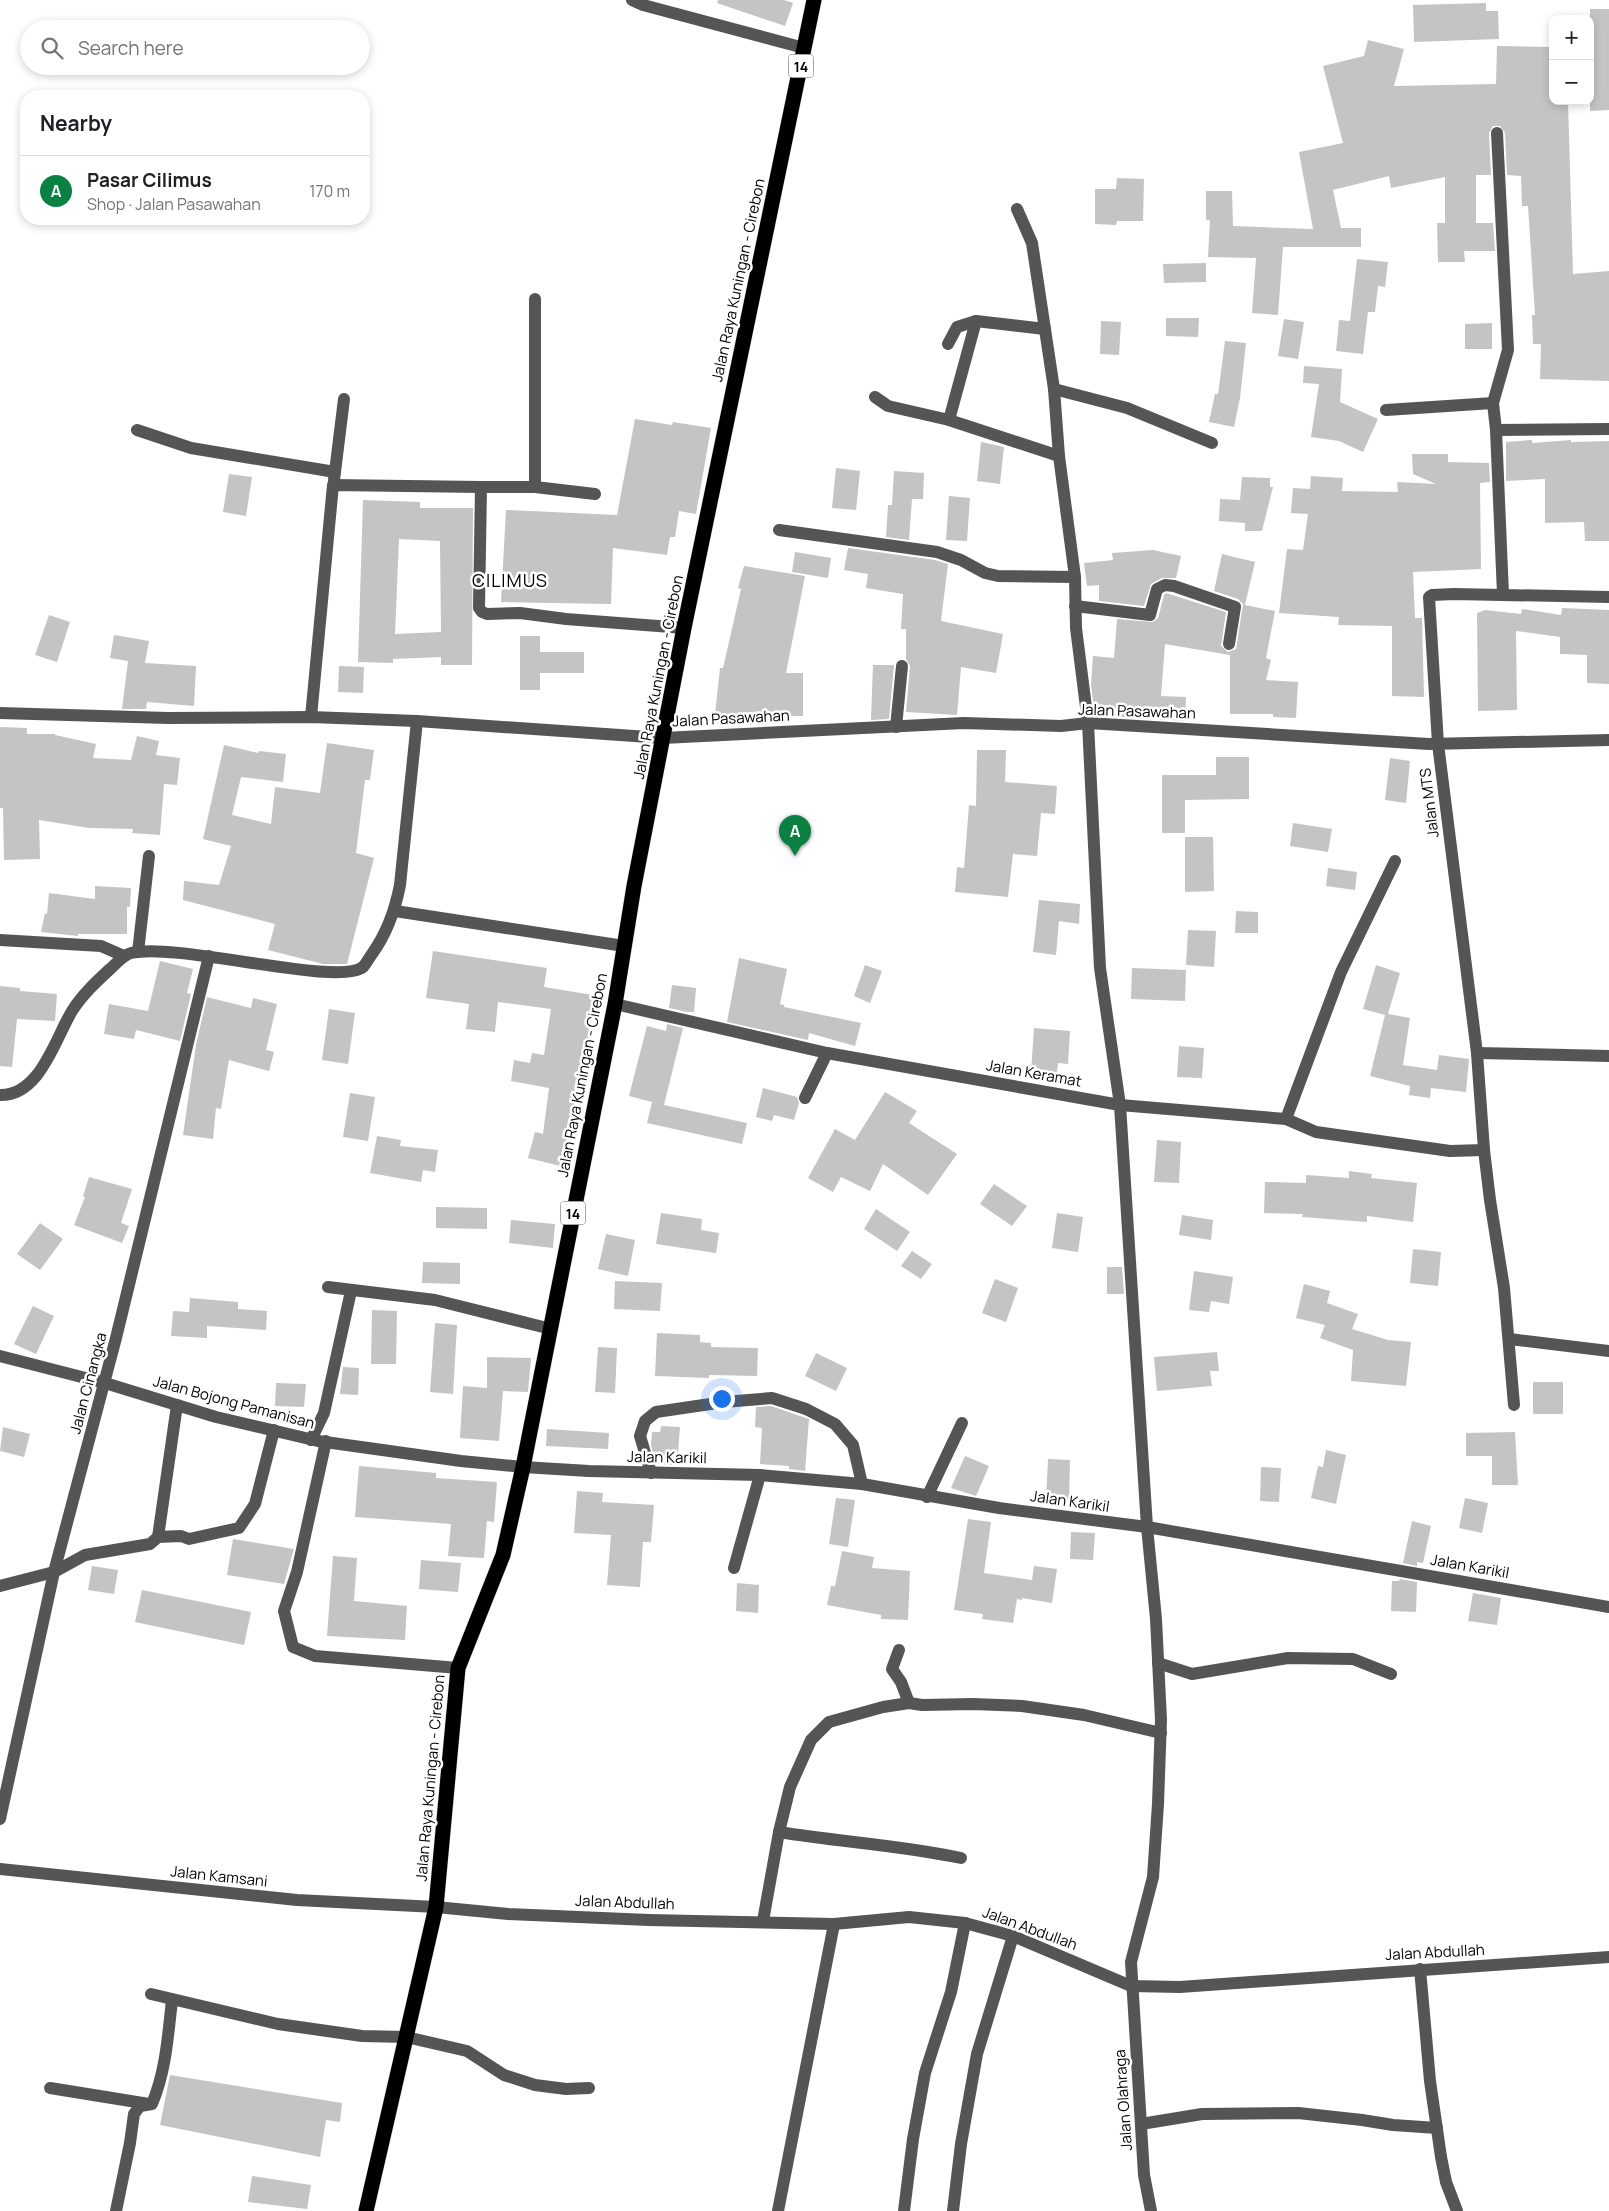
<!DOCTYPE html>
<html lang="en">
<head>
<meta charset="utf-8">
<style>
  body { margin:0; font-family:Manrope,sans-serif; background:#f6f6f6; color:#202124 }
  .controls { position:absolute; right:15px; top:15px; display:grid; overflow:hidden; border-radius:10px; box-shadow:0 2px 8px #0003 }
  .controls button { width:45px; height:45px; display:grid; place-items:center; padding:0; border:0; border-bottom:1px solid #e0e0e0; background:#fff; color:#202124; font:25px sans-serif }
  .you { position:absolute; left:721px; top:1398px; width:18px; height:18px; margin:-12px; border:4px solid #fff; border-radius:50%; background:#1a73e8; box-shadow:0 0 0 8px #1a73e833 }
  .badge { display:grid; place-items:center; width:32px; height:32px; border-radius:50%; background:#0b8043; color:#fff; font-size:16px; font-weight:700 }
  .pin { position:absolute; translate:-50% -41px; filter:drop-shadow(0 1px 2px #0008) }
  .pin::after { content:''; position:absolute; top:26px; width:18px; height:15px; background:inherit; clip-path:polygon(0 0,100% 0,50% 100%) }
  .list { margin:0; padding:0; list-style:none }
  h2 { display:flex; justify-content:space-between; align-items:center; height:65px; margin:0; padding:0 20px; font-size:21px }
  h2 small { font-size:16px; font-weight:400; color:#757577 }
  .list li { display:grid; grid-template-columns:32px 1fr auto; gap:15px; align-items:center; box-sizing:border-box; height:70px; padding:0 20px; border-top:1px solid #e0e0e0 }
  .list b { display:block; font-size:19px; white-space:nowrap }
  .list p { margin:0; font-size:16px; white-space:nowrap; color:#757577 }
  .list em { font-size:16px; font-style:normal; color:#757577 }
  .icon { flex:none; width:28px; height:28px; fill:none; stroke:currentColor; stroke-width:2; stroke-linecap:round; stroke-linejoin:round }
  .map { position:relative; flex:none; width:1609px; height:2211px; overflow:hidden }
  .search { position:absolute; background:#fff; box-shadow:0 2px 8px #0003; left:20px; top:20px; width:350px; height:55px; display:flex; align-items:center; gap:12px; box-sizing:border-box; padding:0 18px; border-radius:28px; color:#757577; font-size:19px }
  .panel { position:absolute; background:#fff; box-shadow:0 2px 8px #0003; left:20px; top:90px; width:350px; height:135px; border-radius:20px }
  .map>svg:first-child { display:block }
</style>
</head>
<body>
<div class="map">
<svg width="1609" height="2211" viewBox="0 0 1609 2211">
  <rect width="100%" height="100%" fill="#fff"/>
  <!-- building -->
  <g fill="#c4c4c4" fill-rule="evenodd">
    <path d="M718 0H784L793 3 785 26 717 3Z"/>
    <path d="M1486 3V11H1498L1499 39 1414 42 1413 5Z"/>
    <path d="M1590 9H1609V110L1590 111Z"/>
    <path d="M1368 40 1404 49 1394 86 1496 84 1497 46 1553 47V101H1568L1573 274 1609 271V381L1540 379 1541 344H1533L1532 315H1535L1528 206H1522L1521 176 1507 175 1505 133 1500 126H1493L1489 133 1491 175H1476V223H1493L1495 251H1464L1465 262H1438L1437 223H1445V177L1391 188 1389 176 1333 190 1341 228H1361V247H1283L1278 315 1252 313 1256 258 1208 257 1210 220H1206V191H1232L1233 226 1313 229 1299 152 1343 143 1323 66 1364 56Z"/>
    <path d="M1117 178 1144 179 1143 221H1117L1116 225 1095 224V189H1116Z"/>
    <path d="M1357 259 1388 262 1385 287 1378 286 1375 312H1368L1363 354 1336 351 1339 320 1350 321Z"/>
    <path d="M1206 263V282L1164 283 1163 264Z"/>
    <path d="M1166 318H1199L1198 337 1166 336Z"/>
    <path d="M1284 319 1304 322 1298 359 1278 356Z"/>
    <path d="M1101 321 1121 322 1119 355 1100 354Z"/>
    <path d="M1492 323V349H1465V324Z"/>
    <path d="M1225 341 1246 343 1240 398 1234 427 1209 422 1215 394H1218Z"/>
    <path d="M1304 366 1342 369 1340 402 1378 419 1363 452 1339 441 1311 437 1319 384 1303 383Z"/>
    <path d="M635 419 672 425 673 422 711 428 696 514 679 511 675 537H670L667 555 613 548 611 604 501 602 506 510 617 515Z"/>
    <path d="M1532 440V443L1571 440V442L1609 441V541H1585L1584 522 1545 523V479L1506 481V442Z"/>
    <path d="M981 442 1004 447 1000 484 977 481Z"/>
    <path d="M1412 454H1448V462L1489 463 1490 482 1480 483 1481 569 1413 572 1415 618H1422L1424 697 1392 696V626L1338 625 1339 617 1279 613 1287 549 1303 550 1308 514 1291 513 1293 488 1310 489 1311 476 1343 478 1342 491 1398 492 1397 482 1436 484 1413 474Z"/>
    <path d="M836 468 860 471 856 510 832 508Z"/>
    <path d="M894 471 924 473 923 499H912L909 540 886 537 888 505H892Z"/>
    <path d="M229 474 252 477 246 516 223 512Z"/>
    <path d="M1242 477 1270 478V487H1273L1262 531H1245V523L1219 521 1220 499 1240 500Z"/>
    <path d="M949 496 970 498 967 541 946 540Z"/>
    <path d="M363 500 420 502V508H473L472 665H441V657L393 659V663L358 662ZM399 539 440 541 441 632 395 634Z"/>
    <path d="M848 548 935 560 948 564 941 621 1003 634 996 673 961 667 957 715 906 712 910 666 906 659V629H901L903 594 866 588 868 574 844 570Z"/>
    <path d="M1153 550 1181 556 1176 578H1162L1151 584 1144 606 1099 601V585L1087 586 1084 563 1113 560 1112 553Z"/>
    <path d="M795 552 831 558 828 578 792 572Z"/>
    <path d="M1222 554 1255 562 1245 605 1275 611 1266 658 1271 660 1266 680 1298 682 1296 718 1273 717V714H1230V655L1165 644 1161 696 1186 697 1185 721 1095 715 1091 685 1093 656 1114 658 1117 619 1153 622 1158 618 1164 595 1166 593 1226 612 1221 646 1228 652 1236 649 1243 604 1238 599 1214 591Z"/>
    <path d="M744 566 805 576 786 673H803V716H753L752 725 714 723 720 668H723L741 589 738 588Z"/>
    <path d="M1562 608 1609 610V684L1587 683V655L1560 654V637L1516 631 1517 710 1478 711 1477 613 1485 610 1521 614 1522 609 1561 615Z"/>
    <path d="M49 615 70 622 57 662 35 655Z"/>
    <path d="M114 635 149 641 145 663 196 666 194 706 147 702 146 709H122L128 661 110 658Z"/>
    <path d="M520 636H540V652H584V673H540V690H520Z"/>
    <path d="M873 665H894L889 719 871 720Z"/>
    <path d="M339 666 364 667 363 693 338 692Z"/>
    <path d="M0 727 27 728V734H55V735L96 744 93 758 131 760 137 736 159 741 156 755 180 758 177 785 164 784 160 835 132 833 133 829 89 828 39 820 40 859 4 860 3 808H0Z"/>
    <path d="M327 743 374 750 370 780H365L356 853 374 858 347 964H323L268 950 275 924 183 900 184 881 219 885 231 846 203 839 224 745 258 753 259 751 286 754 283 782 241 777 232 815 271 824 275 787 320 793Z"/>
    <path d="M977 750H1006L1005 782 1057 786 1055 814 1041 813 1037 856 1013 854 1008 897 955 892 957 867 964 868 969 805 976 806Z"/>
    <path d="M1216 757H1249V799L1185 800V833H1162V775H1216Z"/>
    <path d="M1390 758 1410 761 1406 803 1385 800Z"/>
    <path d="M1293 823 1332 829 1328 852 1290 846Z"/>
    <path d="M1185 837H1213L1214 891 1185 892Z"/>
    <path d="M1328 868 1357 872 1355 890 1326 886Z"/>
    <path d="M95 886 131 888 130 907H127V934H78V936L41 932 45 913 47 914 49 893 95 899Z"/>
    <path d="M1039 900 1080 904 1079 924 1059 921 1056 955 1033 952Z"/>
    <path d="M1236 911 1258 912V933H1235Z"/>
    <path d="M1188 930 1216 931 1214 967 1186 965Z"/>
    <path d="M433 951 547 968 544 987 593 995 586 1066H579L572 1120 560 1166 528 1158 535 1132 543 1134 549 1088 511 1081 514 1060 530 1063 532 1053 544 1055 551 1009 498 1002 495 1032 466 1029 469 1004 426 998Z"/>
    <path d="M739 958 787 969 780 1004 784 1005V1007L861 1023 855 1046 809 1033 808 1040 727 1022Z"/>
    <path d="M160 961 193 969 187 993 191 994 180 1041 136 1030 134 1039 104 1034 109 1004 148 1011Z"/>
    <path d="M865 965 882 971 870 1003 854 996Z"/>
    <path d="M1376 965 1400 973 1388 1014 1410 1018 1403 1065 1437 1070 1439 1055 1469 1059 1466 1092 1431 1088 1430 1098 1409 1095 1410 1086 1370 1076 1385 1015 1363 1009Z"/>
    <path d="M1132 968 1186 970 1185 1001 1131 999Z"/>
    <path d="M672 985 696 988 694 1012H687L669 1008Z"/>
    <path d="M0 986 20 988V991L57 994 55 1021 17 1019 12 1067 0 1066Z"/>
    <path d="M207 997 251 1008 253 998 277 1004 266 1050 274 1052 269 1071 229 1060 221 1109 216 1108 213 1139 183 1135 196 1045Z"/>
    <path d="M329 1009 355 1013 348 1064 322 1060Z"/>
    <path d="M667 1024 683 1028 664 1105 747 1123 742 1144 647 1123 652 1102 629 1096 647 1026 666 1031Z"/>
    <path d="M1034 1028 1070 1031 1068 1064 1058 1063 1057 1074 1031 1072Z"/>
    <path d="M1179 1046 1204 1048 1202 1078 1177 1077Z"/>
    <path d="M763 1088 797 1097 799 1103 794 1120 774 1115 772 1121 756 1117Z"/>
    <path d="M885 1092 917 1111 909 1123 957 1154 928 1195 883 1164 870 1191 841 1177 833 1192 808 1178 835 1129 855 1140Z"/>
    <path d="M350 1093 375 1097 368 1141 343 1137Z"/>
    <path d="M377 1136 401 1140 400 1146 438 1150 435 1172 423 1170 421 1182 370 1173Z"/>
    <path d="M1157 1140 1181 1142 1179 1183 1154 1182Z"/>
    <path d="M1349 1171 1372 1174 1371 1178 1417 1183 1413 1222 1367 1216V1222L1302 1217 1303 1214 1264 1213 1265 1182 1306 1183V1175L1349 1178Z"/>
    <path d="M89 1177 132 1189 121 1223 129 1226 122 1243 74 1225 85 1197 83 1196Z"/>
    <path d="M994 1184 1027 1206 1012 1226 980 1204Z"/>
    <path d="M436 1207 487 1208V1229L436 1228Z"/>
    <path d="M876 1209 910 1232 897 1251 864 1229Z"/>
    <path d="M661 1213 702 1219 701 1230 719 1233 716 1253 656 1244Z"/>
    <path d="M1057 1213 1083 1217 1078 1252 1052 1248Z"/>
    <path d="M1182 1215 1213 1220 1211 1240 1179 1235Z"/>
    <path d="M511 1220 555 1224 553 1248 509 1243Z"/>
    <path d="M40 1223 63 1239 40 1270 17 1254Z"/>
    <path d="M606 1234 635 1240 628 1276 598 1269Z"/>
    <path d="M1413 1249 1441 1252 1438 1286 1410 1283Z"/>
    <path d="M912 1251 932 1264 921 1279 901 1266Z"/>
    <path d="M423 1262 460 1263V1284L422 1283Z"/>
    <path d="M1107 1267H1122L1124 1294H1107Z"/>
    <path d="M1194 1271 1233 1277 1229 1304 1211 1301 1209 1312 1189 1310Z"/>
    <path d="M995 1279 1018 1288 1006 1322 982 1313Z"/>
    <path d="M615 1281 662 1283 660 1311 614 1309Z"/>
    <path d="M1304 1284 1330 1291 1327 1303 1358 1314 1352 1329 1388 1340 1411 1342 1406 1386 1351 1381 1353 1350 1320 1338 1325 1325 1296 1318Z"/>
    <path d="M190 1298 238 1302V1309L267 1311 266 1330 207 1326V1338L171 1336 173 1311 189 1312Z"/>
    <path d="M33 1306 54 1316 36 1354 14 1344Z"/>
    <path d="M372 1310 397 1311 396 1364H371Z"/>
    <path d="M435 1323 457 1325 453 1394 430 1392Z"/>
    <path d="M657 1333 700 1335V1342L711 1343V1347L758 1348 757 1376 709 1375V1378L655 1376Z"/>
    <path d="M598 1347 617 1348 615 1393 595 1392Z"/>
    <path d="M1217 1352 1219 1371H1210L1212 1386 1157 1391 1154 1357Z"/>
    <path d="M816 1353 847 1368 836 1391 805 1376Z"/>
    <path d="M487 1357 531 1358 528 1392 503 1391 499 1441 460 1438 463 1386 487 1388Z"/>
    <path d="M343 1367 359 1368 358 1395 340 1394Z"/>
    <rect x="1533" y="1382" width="30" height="32"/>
    <path d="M276 1383 306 1384 304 1407 275 1406Z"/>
    <path d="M771 1406 809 1419 805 1471 789 1469V1466L760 1464 762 1428 755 1427 756 1407Z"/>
    <path d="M661 1426 680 1427 677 1465 657 1464 651 1446 652 1432H660Z"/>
    <path d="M3 1427 30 1434 24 1457 0 1451Z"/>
    <path d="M547 1429 609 1433 608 1449 546 1446Z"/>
    <path d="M1515 1432 1518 1485H1492V1456H1466V1433Z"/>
    <path d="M1326 1450 1346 1455 1336 1504 1311 1498 1318 1466 1323 1467Z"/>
    <path d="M965 1456 989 1466 976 1496 951 1488Z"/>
    <path d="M1048 1459 1070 1460 1069 1502 1046 1500Z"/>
    <path d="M359 1466 436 1473V1478L497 1482 494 1522 487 1521 484 1558 448 1556 451 1524 355 1517Z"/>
    <path d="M1261 1467 1281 1468 1279 1502 1260 1501Z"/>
    <path d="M577 1491 603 1493 602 1502 654 1505 651 1542H643L640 1587 607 1585 611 1535 574 1533Z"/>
    <path d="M836 1498 855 1500 848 1547 829 1544Z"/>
    <path d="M1465 1498 1488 1503 1482 1533 1459 1528Z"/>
    <path d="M968 1519 991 1522 984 1573 1032 1580 1034 1566 1057 1569 1052 1603 1022 1598V1600L1017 1599 1013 1623 982 1619 983 1614 954 1610Z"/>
    <path d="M1412 1521 1431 1526 1423 1563 1417 1562V1566L1403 1563Z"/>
    <path d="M1071 1532 1095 1533 1093 1560 1070 1559Z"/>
    <path d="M233 1539 294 1549 284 1584 227 1575Z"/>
    <path d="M842 1551 874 1557 872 1568 910 1571 908 1620 881 1619V1615L827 1605 831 1586H835Z"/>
    <path d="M333 1556 357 1558 354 1601 407 1606 405 1640 327 1636Z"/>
    <path d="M421 1560 461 1563 458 1592 419 1589Z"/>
    <path d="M92 1566 118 1570 114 1594 88 1590Z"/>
    <path d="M1400 1579 1417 1582 1416 1612 1391 1611 1392 1581H1399Z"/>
    <path d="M737 1583 759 1585 758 1613 736 1611Z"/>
    <path d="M142 1590 251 1612 244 1645 135 1622Z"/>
    <path d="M1473 1593 1501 1598 1497 1625 1468 1621Z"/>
    <path d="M170 2075 342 2103 340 2122 326 2120 320 2157 160 2125Z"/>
    <path d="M252 2176 311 2185 307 2209 248 2202Z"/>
  </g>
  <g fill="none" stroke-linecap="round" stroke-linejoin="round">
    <defs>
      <path id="highway" d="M366 2211 436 1907 458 1668 503 1555 523 1467 615 1004 634 886 684 628 814 0"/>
    </defs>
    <!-- highway casing -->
    <use href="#highway" stroke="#dbdbdb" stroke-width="16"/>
    <!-- minor -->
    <g stroke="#555" stroke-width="12">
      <path d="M632 0 643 5 804 48"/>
      <path d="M1497 133 1508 350 1493 403 1496 430 1503 594"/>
      <path d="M1017 209 1032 243 1054 389 1059 456 1075 577 1076 628 1088 723 1100 968 1120 1105 1147 1527 1156 1619 1161 1720 1158 1804 1153 1877 1131 1962 1144 2175 1151 2211"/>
      <path d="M535 299V487"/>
      <path d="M948 344 957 327 976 321 1045 329"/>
      <path d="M1054 389 1127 408 1212 443"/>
      <path d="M875 397 888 406 949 420 976 321"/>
      <path d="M1386 410 1493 403"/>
      <path d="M949 420 1059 456"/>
      <path d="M137 430 191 448 335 472"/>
      <path d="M1496 430 1609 429"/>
      <path d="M334 480 344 399"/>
      <path d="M595 494 535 487H481L479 608 482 612 487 614 520 613 566 619 684 628"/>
      <path d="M779 530 937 552 961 560 985 573 998 576 1075 577"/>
      <path d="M1075 606 1150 615 1157 589 1165 585 1174 586 1235 607 1229 644"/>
      <path d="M0 713 168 718 311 717 417 721 663 738 964 723 1061 726 1088 723 1429 744 1609 740"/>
      <path d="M311 717 333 485 481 487"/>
      <path d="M896 727 902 666"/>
      <path d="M395 911 624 946"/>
      <path d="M0 940 101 946 124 956"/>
      <path d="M138 952 149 856"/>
      <path d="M615 1004 827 1053 1120 1105 1286 1119 1316 1132 1450 1151 1484 1150 1477 1053 1438 744 1429 597 1432 595 1454 594 1609 597"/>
      <path d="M1477 1053 1609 1056"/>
      <path d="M0 1095C40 1096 55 1039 72 1011 82 995 96 982 110 969 116 964 123 955 131 953 177 942 338 987 363 967 366 964 369 958 372 954 387 933 395 911 400 885L417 721"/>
      <path d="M805 1098 827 1053"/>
      <path d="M1286 1119 1341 972 1395 861"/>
      <path d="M1484 1150 1490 1200 1504 1288 1514 1405"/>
      <path d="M328 1287 435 1300 551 1329"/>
      <path d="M1509 1339 1609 1351"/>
      <path d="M0 1356 105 1383 216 1417 318 1441 461 1461 523 1467 589 1471 760 1475 862 1484 999 1508 1147 1527 1609 1607"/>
      <path d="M311 1440 324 1413 351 1291"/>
      <path d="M326 1441 297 1572 284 1611 293 1647 315 1656 458 1668"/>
      <path d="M651 1473 640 1436 645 1421 656 1412 724 1402 772 1398 806 1409 835 1424 853 1445 862 1484"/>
      <path d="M927 1497 962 1423"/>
      <path d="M158 1537 177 1405"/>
      <path d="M734 1568 760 1475"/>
      <path d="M0 1586 54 1572 85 1555 150 1544 158 1537 181 1536 189 1539 239 1528 255 1504 274 1430"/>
      <path d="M899 1650 892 1669 901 1682 909 1703"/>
      <path d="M1158 1663 1192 1674 1288 1658 1353 1659 1391 1674"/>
      <path d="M0 1819 54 1572 116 1338 209 956"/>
      <path d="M779 1832C840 1842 901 1845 961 1858"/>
      <path d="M0 1869 297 1900 436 1907 508 1914 649 1920 834 1924 909 1917 965 1923 1013 1936 1131 1986 1180 1987 1609 1957"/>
      <path d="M763 1921 779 1832 790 1787 811 1740 829 1722 883 1707 909 1703 922 1705 973 1704 1022 1706 1084 1715 1161 1733"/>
      <path d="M1420 1969 1430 2081 1441 2157 1446 2182 1457 2211"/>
      <path d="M151 1994 278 2024 362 2036 406 2037 467 2051 504 2075 535 2085 566 2089 589 2088"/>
      <path d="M50 2088 149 2104"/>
      <path d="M1141 2124 1202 2114 1298 2113 1362 2120 1393 2125 1437 2128"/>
      <path d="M116 2211 130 2143 134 2114 140 2106 152 2104C166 2071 168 2035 172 2000"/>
      <path d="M778 2211 834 1924"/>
      <path d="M904 2211 913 2139 925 2073 951 1992 965 1923"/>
      <path d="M953 2211 961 2144 977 2054 1013 1936"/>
    </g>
    <!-- highway -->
    <use href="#highway" stroke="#000" stroke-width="15"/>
  </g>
  <g text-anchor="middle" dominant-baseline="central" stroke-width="5" stroke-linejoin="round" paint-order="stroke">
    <!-- shield labels -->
    <g fill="#fff" stroke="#4c4c4c" stroke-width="1">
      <rect x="788.5" y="54.5" width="25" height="23" rx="4"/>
      <rect x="560.5" y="1201.5" width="25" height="23" rx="4"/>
    </g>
    <g font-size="14" font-weight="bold" fill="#000">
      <text x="801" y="66">14</text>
      <text x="573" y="1213">14</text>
    </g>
    <!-- street labels -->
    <g font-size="15" fill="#000" stroke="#fff">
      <text transform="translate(738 280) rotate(-78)">Jalan Raya Kuningan - Cirebon</text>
      <text transform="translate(658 677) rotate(-79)">Jalan Raya Kuningan - Cirebon</text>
      <text transform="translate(1137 711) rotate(2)">Jalan Pasawahan</text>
      <text transform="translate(731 718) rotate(-3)">Jalan Pasawahan</text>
      <text transform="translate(1429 803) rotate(-97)">Jalan MTS</text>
      <text transform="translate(1034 1073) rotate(10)">Jalan Keramat</text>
      <text transform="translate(582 1075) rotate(-79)">Jalan Raya Kuningan - Cirebon</text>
      <text transform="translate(88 1383) rotate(-75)">Jalan Cinangka</text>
      <text transform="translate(234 1402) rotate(15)">Jalan Bojong Pamanisan</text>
      <text transform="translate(667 1457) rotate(1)">Jalan Karikil</text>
      <text transform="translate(1070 1501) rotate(8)">Jalan Karikil</text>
      <text transform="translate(1470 1566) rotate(10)">Jalan Karikil</text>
      <text transform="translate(430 1778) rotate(-85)">Jalan Raya Kuningan - Cirebon</text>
      <text transform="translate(219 1876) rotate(6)">Jalan Kamsani</text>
      <text transform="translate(625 1902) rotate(2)">Jalan Abdullah</text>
      <text transform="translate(1030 1928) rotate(20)">Jalan Abdullah</text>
      <text transform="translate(1435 1952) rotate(-3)">Jalan Abdullah</text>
      <text transform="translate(1123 2100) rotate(-94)">Jalan Olahraga</text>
    </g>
    <!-- quarter labels -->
    <g font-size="18" letter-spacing="1" fill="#000" stroke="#fff">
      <text x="510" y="580">CILIMUS</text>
    </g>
  </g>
</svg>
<div class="controls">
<button>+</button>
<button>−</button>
</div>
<div class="you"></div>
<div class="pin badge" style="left:795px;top:856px">A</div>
<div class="search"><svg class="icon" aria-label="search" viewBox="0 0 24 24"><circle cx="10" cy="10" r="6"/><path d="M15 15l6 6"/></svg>Search here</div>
<section class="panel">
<h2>Nearby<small></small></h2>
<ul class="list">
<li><span class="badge">A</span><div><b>Pasar Cilimus</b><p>Shop · Jalan Pasawahan</p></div><em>170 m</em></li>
</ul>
</section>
</div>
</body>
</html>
